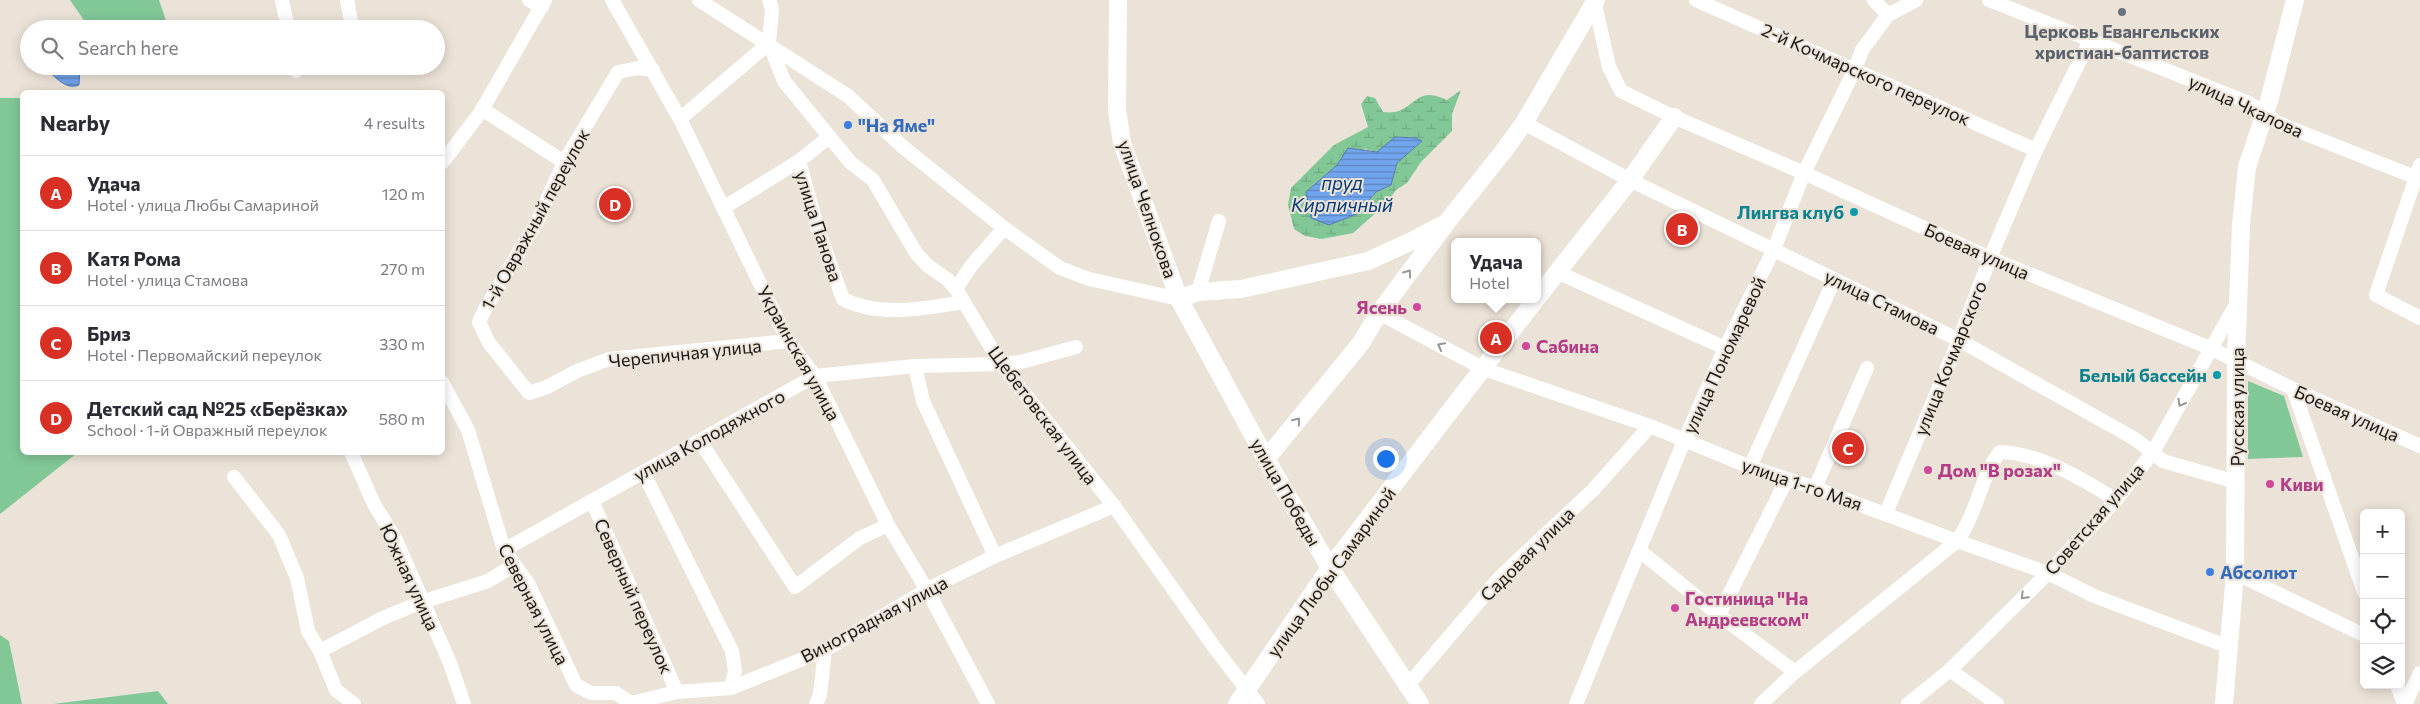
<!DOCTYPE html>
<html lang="en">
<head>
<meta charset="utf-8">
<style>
  body { margin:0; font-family:Commissioner,sans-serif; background:#f2f2f3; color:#2b2b33 }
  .controls { position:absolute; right:15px; bottom:15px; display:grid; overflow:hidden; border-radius:8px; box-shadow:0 2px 12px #0003 }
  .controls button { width:45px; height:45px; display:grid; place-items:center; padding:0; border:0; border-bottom:1px solid #e1e1e2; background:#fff; color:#2b2b33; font:25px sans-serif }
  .you { position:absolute; left:1385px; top:458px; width:18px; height:18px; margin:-12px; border:4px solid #fff; border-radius:50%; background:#1a73e8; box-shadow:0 0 0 8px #1a73e833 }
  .badge { display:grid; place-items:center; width:32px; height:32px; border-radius:50%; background:#d93025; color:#fff; font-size:16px; font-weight:700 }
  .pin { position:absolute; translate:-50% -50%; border:2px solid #fff; box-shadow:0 1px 5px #0006 }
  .popup { position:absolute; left:1451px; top:238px; width:90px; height:65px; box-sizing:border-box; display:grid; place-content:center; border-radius:8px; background:#fff; filter:drop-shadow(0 1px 4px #0005); font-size:16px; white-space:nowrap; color:#7c7c81 }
  .popup b { font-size:19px; color:#2b2b33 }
  .popup::after { content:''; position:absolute; left:50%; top:100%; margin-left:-10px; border:10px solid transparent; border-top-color:#fff }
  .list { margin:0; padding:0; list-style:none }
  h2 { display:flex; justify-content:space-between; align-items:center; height:65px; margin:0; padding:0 20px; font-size:21px }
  h2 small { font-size:16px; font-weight:400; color:#7c7c81 }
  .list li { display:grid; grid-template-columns:32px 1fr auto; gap:15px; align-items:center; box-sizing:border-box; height:75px; padding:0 20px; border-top:1px solid #e1e1e2 }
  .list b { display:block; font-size:19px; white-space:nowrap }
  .list p { margin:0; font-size:16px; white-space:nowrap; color:#7c7c81 }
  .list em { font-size:16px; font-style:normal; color:#7c7c81 }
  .icon { flex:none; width:28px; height:28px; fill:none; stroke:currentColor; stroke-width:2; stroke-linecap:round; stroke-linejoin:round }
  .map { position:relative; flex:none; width:2420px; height:704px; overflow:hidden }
  .search { position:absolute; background:#fff; box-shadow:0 2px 12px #0003; left:20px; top:20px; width:425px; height:55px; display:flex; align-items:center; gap:12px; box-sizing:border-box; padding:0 18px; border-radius:28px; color:#7c7c81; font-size:19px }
  .panel { position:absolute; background:#fff; box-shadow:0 2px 12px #0003; left:20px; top:90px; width:425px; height:365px; border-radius:8px }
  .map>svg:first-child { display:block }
</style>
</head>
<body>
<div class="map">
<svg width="2420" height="704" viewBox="0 0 2420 704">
  <defs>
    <pattern id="wetland-marsh" width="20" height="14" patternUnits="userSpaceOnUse" patternTransform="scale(1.25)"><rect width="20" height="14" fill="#82c897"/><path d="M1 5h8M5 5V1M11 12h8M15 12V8" fill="none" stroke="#70ab81"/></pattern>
    <pattern id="water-rules" width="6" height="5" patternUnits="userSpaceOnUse" patternTransform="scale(1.25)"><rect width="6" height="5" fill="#71a5ed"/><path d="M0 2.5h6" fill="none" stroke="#5c85bf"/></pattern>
  </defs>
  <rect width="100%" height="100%" fill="#ece3d8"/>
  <!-- wetland -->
  <path fill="url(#wetland-marsh)" fill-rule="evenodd" d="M1461 90 1452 114V131L1421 162 1407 183 1396 190 1386 204 1353 233 1322 239 1305 236 1294 229 1288 205 1291 188 1334 145 1368 127 1361 104 1367 96 1375 98 1383 112C1404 115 1409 102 1423 96 1431 93 1440 97 1447 100ZM1395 137 1422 141 1397 163 1391 185 1376 192 1369 201 1306 192 1337 165 1365 149 1377 152Z"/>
  <!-- green -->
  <g fill="#82c897">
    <path d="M70 0H159L169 29H90Z"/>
    <path d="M0 98H22V452L77 453 0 514Z"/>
    <path d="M2248 381 2284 396 2303 457 2248 459Z"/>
    <path d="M0 635 9 641 22 704H0Z"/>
    <path d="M158 691 168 704H53Z"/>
  </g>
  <!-- water -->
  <g fill="url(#water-rules)" stroke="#577aac">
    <path d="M80 66 79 85C64 91 54 74 43 67Z"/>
    <path d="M1395 137 1416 138 1422 141 1397 163 1391 185 1376 192 1357 214 1329 225 1311 218 1306 192 1337 165 1348 148 1377 152Z"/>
  </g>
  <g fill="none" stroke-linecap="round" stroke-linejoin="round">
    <!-- minor -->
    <g stroke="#fff" stroke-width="14">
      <path d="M282 0 288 29"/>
      <path d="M347 0 351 21 355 29"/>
      <path d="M529 0 542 7"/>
      <path d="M612 0 680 119 788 341 815 376 888 525 927 590 988 704"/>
      <path d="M699 0 848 96 903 147 1004 228 1060 268 1089 279 1179 299"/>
      <path d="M769 0 772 9 769 43 784 81 850 162 873 180 916 253 928 266 947 279 956 289 1001 364 1114 506 1217 651 1258 704"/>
      <path d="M1594 0 1609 67 1621 91 1674 117 1804 173 1990 258 2210 348 2293 389 2420 446"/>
      <path d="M1696 0 2036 150"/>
      <path d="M1874 0 1888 15"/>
      <path d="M1989 0 2249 103 2278 123 2420 179"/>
      <path d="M295 66 296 71"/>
      <path d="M653 70 638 68 618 72 564 162 538 220 485 309 479 322 489 343 529 393 547 387 577 371 609 359 788 341"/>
      <path d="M482 109 564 162"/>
      <path d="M680 119 769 43"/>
      <path d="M1524 123 1630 180 1959 340 2135 439 2163 461 2236 482"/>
      <path d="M829 137 799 161 818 230 843 299C879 318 925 308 964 302"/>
      <path d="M442 163 480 113 545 0"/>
      <path d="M2420 165 2376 295 2420 318"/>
      <path d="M723 208 799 161"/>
      <path d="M1557 272 1725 348"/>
      <path d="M956 289 971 266 1004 228"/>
      <path d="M1198 292 1219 221"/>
      <path d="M1379 313 1484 369 1650 426 1750 467 1815 488 1957 541 2048 573 2094 596 2229 647"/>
      <path d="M915 366 923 401 995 556"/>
      <path d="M442 382 468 430 504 550 528 583 576 685 591 693H616L631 703"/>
      <path d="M2293 389 2364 592"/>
      <path d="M700 441 795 587 860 538 888 525"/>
      <path d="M351 452 374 504 396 540 450 663 464 704"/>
      <path d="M1750 467 1834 280"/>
      <path d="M643 472 732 651 735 671 731 688"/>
      <path d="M234 477 279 535 297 578 308 631 320 651 336 690 354 704"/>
      <path d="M1815 488 1867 368"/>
      <path d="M592 501 677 692"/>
      <path d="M1886 513 1959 340 1990 258 2036 150 2090 40"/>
      <path d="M504 550 815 376 915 366 1001 364 1021 362 1076 347"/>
      <path d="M1640 551 1719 615 1795 672"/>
      <path d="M2235 573 2364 635"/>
      <path d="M1719 615 1787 479"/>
      <path d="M320 651 383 618 422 602 488 581 514 565"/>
      <path d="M1950 670 1997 704"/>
      <path d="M1408 685 1500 577 1593 490 1650 426"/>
      <path d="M2397 685 2404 704"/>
      <path d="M627 704 677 692 731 688 825 650 930 588 995 556 1114 506"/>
      <path d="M816 704 820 695 825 650"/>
      <path d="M1576 704 1684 441 1725 348 1774 249 1804 173 1855 69 1862 50 1888 15 1916 0"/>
      <path d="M1761 704 1795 672 1957 541C1977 514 1981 475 2000 452 2039 453 2083 479 2116 500"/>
      <path d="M1908 704 1950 670 2048 573 2116 500 2153 452 2238 301"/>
      <path d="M2405 704 2420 673"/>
    </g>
    <!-- major -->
    <g stroke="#fff" stroke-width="18">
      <path d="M1118 0 1117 110 1122 143 1179 299 1266 459 1330 568 1420 704"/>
      <path d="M1537 298 1630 180 1674 117"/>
      <path d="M1179 299 1198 292 1241 289 1368 261 1412 241 1440 226"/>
      <path d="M1266 459 1361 343 1379 313 1447 222 1503 152 1524 123 1596 0"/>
      <path d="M1237 704 1330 568 1536 299"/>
      <path d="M2224 704 2235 573 2236 360 2241 225 2247 167 2269 101 2295 0"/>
    </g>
  </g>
  <!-- one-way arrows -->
  <defs><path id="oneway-chevron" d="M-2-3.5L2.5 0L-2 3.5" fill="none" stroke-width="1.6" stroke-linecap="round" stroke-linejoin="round" transform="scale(1.25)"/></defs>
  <g stroke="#989795">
    <use href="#oneway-chevron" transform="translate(1408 273) rotate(-54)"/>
    <use href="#oneway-chevron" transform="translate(1441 346) rotate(-152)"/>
    <use href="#oneway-chevron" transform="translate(2181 403) rotate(120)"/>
    <use href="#oneway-chevron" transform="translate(1297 421) rotate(-51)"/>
    <use href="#oneway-chevron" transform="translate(2024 596) rotate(135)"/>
  </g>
  <!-- markers -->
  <circle fill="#6b7280" stroke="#ece3d8" stroke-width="2" cx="2122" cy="12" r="5"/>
  <g fill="#3f7fe0" stroke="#ece3d8" stroke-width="2">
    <circle cx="848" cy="125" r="5"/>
    <circle cx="2210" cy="572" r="5"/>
  </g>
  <g fill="#0f9aa8" stroke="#ece3d8" stroke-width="2">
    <circle cx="1854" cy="212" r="5"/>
    <circle cx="2217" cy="375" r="5"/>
  </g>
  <g fill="#d1479c" stroke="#ece3d8" stroke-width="2">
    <circle cx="1417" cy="307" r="5"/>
    <circle cx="1526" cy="346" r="5"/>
    <circle cx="1928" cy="470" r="5"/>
    <circle cx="2270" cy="484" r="5"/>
    <circle cx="1675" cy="608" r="5"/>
  </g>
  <g text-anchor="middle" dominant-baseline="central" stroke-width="4" stroke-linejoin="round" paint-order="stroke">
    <!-- worship labels -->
    <g font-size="18" font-weight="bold" fill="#5b616d" stroke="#ece3d8">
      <text x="2122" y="31">Церковь Евангельских<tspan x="2122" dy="21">христиан-баптистов</tspan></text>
    </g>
    <!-- street labels -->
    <g font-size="18" fill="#1a1713" stroke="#ece3d8">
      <text transform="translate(1866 74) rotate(24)">2-й Кочмарского переулок</text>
      <text transform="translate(2246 106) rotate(25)">улица Чкалова</text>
      <text transform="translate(1148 209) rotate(71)">улица Челнокова</text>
      <text transform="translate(535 219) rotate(-61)">1-й Овражный переулок</text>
      <text transform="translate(819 226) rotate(72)">улица Панова</text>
      <text transform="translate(1977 251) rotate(24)">Боевая улица</text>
      <text transform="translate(1882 302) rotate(26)">улица Стамова</text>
      <text transform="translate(685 353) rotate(-6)">Черепичная улица</text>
      <text transform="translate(799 353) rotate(61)">Украинская улица</text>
      <text transform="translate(1724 355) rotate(-65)">улица Пономаревой</text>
      <text transform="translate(1950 358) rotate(-68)">улица Кочмарского</text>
      <text transform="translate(2237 407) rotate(-90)">Русская улица</text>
      <text transform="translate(2347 413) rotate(24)">Боевая улица</text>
      <text transform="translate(1043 415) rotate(53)">Щебетовская улица</text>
      <text transform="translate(709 435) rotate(-29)">улица Колодяжного</text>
      <text transform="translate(1802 484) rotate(19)">улица 1-го Мая</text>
      <text transform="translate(1286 492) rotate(60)">улица Победы</text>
      <text transform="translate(2094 519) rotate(-49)">Советская улица</text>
      <text transform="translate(1527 554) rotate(-45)">Садовая улица</text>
      <text transform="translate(1331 572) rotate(-54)">улица Любы Самариной</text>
      <text transform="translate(410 577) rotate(65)">Южная улица</text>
      <text transform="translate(634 596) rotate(66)">Северный переулок</text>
      <text transform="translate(534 604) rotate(63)">Северная улица</text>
      <text transform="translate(874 619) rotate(-28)">Виноградная улица</text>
    </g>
    <!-- shop labels -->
    <g font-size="18" font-weight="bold" fill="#366cbe" stroke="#ece3d8" text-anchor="start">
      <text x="858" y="125">"На Яме"</text>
      <text x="2220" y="572">Абсолют</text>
    </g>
    <!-- culture labels -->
    <g font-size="18" font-weight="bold" fill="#0d838f" stroke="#ece3d8" text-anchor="end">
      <text x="1844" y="212">Лингва клуб</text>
      <text x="2207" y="375">Белый баcсейн</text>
    </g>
    <!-- hotel labels -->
    <g font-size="18" font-weight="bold" fill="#b23c85" stroke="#ece3d8" text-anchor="start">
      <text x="1407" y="307" text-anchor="end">Ясень</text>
      <text x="1536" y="346">Сабина</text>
      <text x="1938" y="470">Дом "В розах"</text>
      <text x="2280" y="484">Киви</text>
      <text x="1685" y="598">Гостиница "На<tspan x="1685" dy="21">Андреевском"</tspan></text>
    </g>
    <!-- water labels -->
    <g font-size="19" font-style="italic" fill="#063b7a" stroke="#ece3d8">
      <text x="1342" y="182">пруд<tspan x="1342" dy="22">Кирпичный</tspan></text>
    </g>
  </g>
</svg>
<div class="controls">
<button>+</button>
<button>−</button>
<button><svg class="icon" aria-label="locate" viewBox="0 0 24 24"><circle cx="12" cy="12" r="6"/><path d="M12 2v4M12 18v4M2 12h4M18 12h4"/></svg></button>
<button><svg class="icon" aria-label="layers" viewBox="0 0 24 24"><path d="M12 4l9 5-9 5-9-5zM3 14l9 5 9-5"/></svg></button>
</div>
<div class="you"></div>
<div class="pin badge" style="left:1496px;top:338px">A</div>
<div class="popup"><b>Удача</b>Hotel</div>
<div class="pin badge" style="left:1682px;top:229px">B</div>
<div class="pin badge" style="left:1848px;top:448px">C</div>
<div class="pin badge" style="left:615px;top:204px">D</div>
<div class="search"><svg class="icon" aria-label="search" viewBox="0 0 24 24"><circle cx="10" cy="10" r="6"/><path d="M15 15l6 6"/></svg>Search here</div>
<section class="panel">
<h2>Nearby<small>4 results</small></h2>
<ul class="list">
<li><span class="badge">A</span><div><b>Удача</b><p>Hotel · улица Любы Самариной</p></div><em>120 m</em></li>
<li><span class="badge">B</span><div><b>Катя Рома</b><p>Hotel · улица Стамова</p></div><em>270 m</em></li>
<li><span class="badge">C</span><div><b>Бриз</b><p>Hotel · Первомайский переулок</p></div><em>330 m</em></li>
<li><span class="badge">D</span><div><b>Детский сад №25 «Берёзка»</b><p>School · 1-й Овражный переулок</p></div><em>580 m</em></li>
</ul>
</section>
</div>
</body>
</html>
